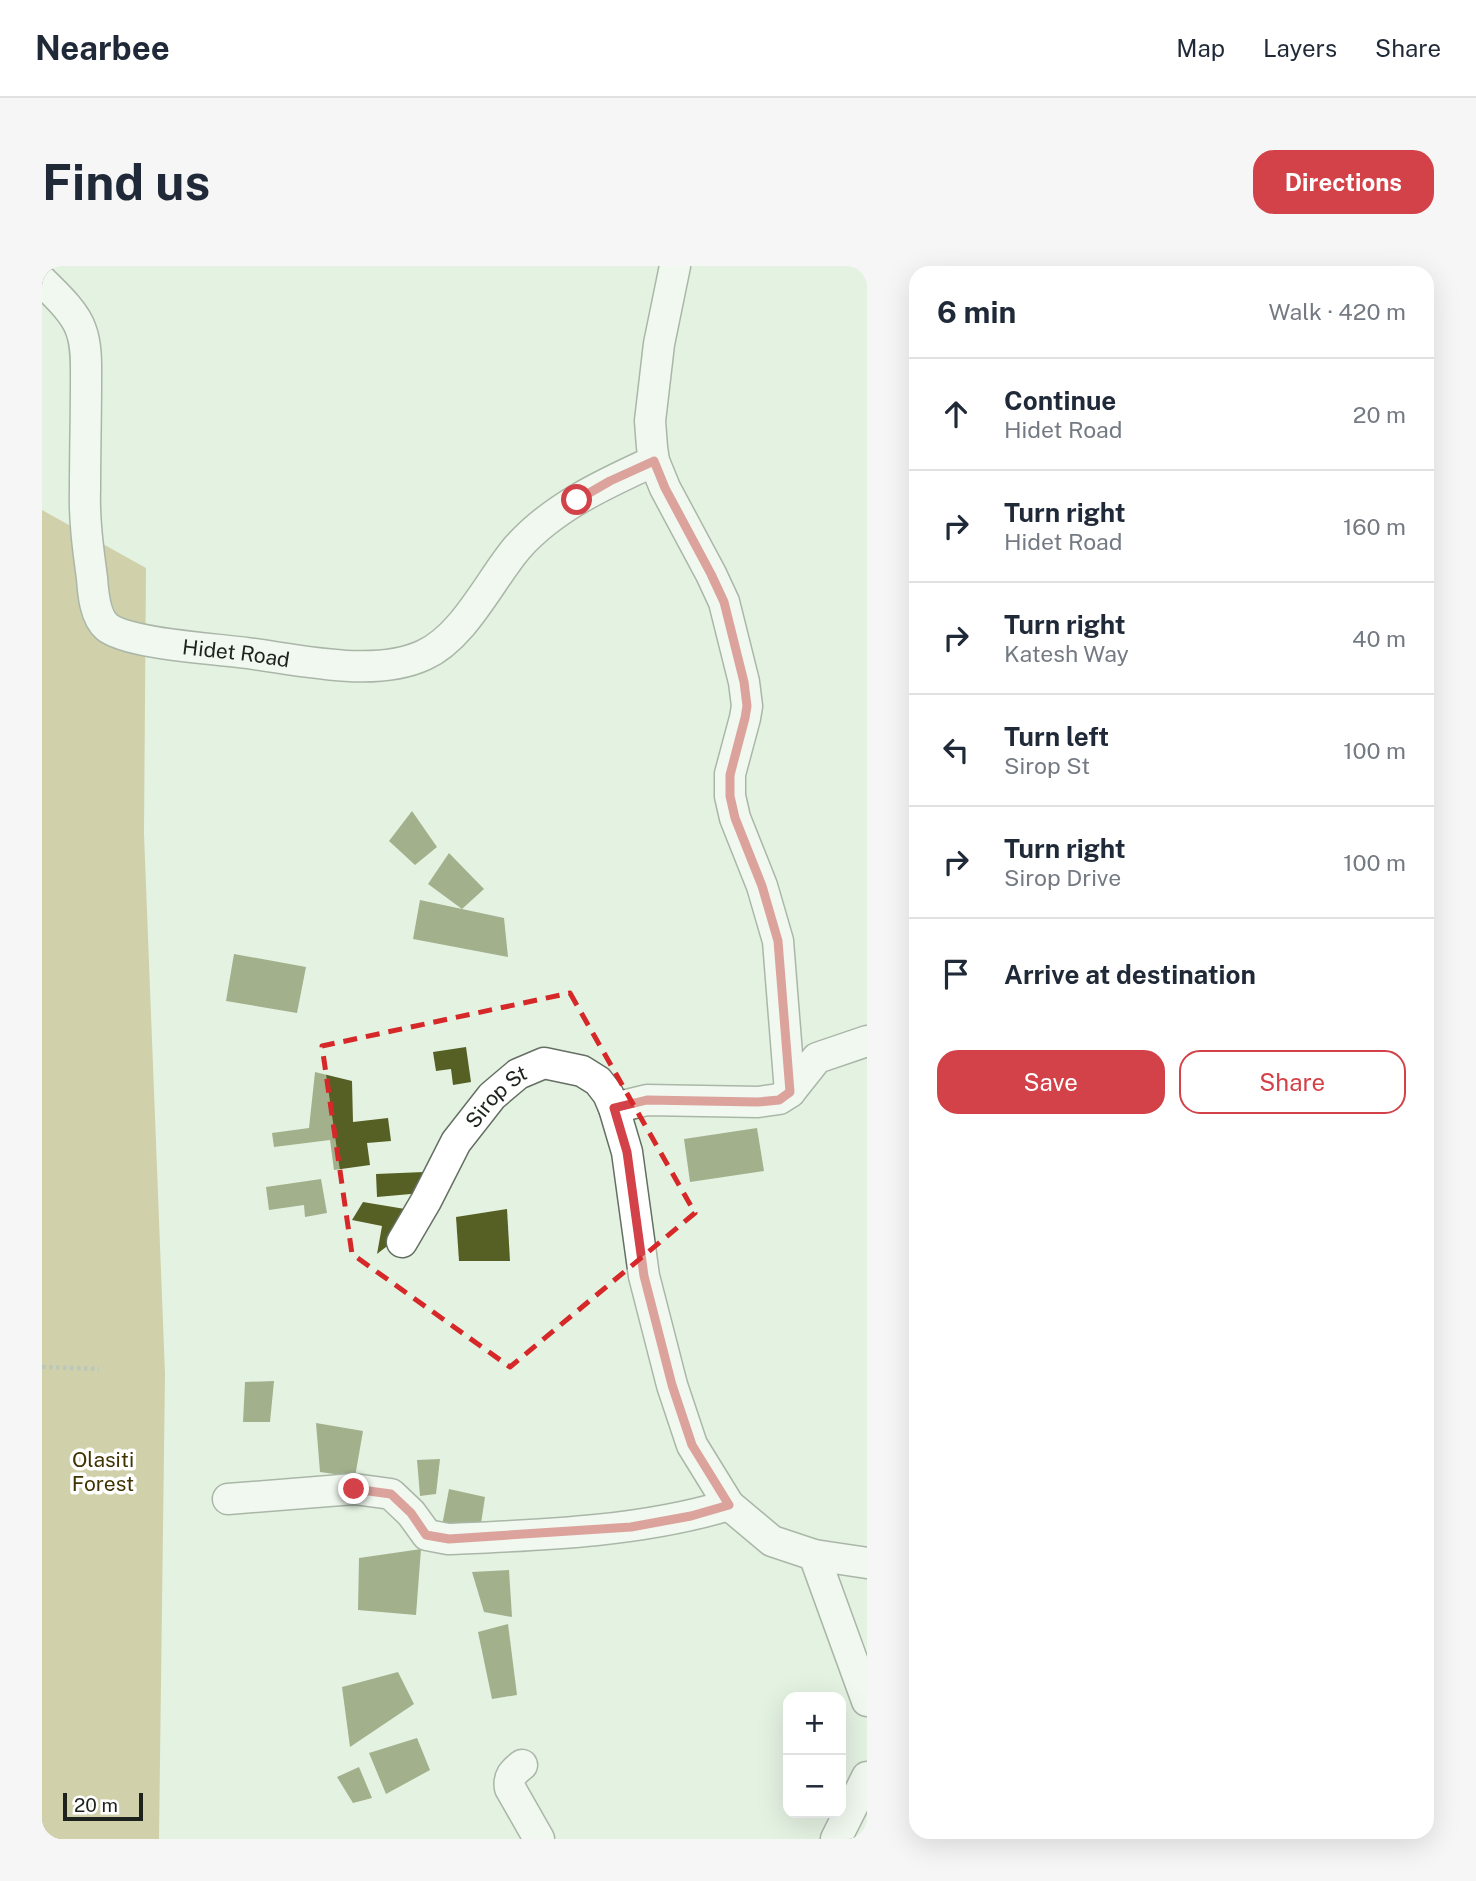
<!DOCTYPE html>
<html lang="en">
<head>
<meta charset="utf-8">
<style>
  body { margin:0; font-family:"Public Sans",sans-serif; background:#f6f6f7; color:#1f2937 }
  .controls { position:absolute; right:21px; bottom:21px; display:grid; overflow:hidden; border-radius:14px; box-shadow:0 7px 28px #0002 }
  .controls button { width:63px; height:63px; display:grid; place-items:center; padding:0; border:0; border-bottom:2px solid #e0e1e3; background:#fff; color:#1f2937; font:35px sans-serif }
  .scale { position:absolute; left:21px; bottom:18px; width:80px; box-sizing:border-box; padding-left:7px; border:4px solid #1d221c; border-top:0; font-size:19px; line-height:24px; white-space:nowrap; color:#1d221c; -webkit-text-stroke:5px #fff; paint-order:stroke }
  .stop { position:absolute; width:21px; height:21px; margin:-16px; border:5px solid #d24248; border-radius:50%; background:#fff }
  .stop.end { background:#d24248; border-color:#fff; box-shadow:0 2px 7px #0008 }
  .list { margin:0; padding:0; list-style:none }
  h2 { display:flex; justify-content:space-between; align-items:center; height:91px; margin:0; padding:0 28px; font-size:30px }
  h2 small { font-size:23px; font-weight:400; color:#747a83 }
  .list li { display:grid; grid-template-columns:46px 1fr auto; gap:21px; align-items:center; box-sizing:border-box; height:112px; padding:0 28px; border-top:2px solid #e0e1e3 }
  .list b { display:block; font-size:26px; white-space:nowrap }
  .list p { margin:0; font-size:23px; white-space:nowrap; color:#747a83 }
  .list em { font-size:23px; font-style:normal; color:#747a83 }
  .actions { display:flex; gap:14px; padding:21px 28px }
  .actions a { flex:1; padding:16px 0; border:2px solid #d24248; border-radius:21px; text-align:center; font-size:24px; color:#d24248 }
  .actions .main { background:#d24248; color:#fff }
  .icon { flex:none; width:38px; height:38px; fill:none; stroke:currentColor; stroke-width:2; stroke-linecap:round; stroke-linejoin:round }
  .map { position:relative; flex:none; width:825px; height:1573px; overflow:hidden; border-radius:21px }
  header { display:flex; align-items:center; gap:42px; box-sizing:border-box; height:98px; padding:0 35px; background:#fff; border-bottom:2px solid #e0e1e3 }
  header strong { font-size:33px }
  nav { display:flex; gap:38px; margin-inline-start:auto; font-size:24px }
  .intro { display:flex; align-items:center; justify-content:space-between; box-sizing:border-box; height:168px; padding:0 42px }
  h1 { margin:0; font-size:49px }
  .button { padding:18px 32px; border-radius:21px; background:#d24248; color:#fff; font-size:24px; font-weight:700 }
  main { display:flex; gap:42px; padding:0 42px }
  aside { flex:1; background:#fff; border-radius:21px; box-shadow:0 7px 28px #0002 }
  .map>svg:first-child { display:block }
</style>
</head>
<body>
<header>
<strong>Nearbee</strong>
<nav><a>Map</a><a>Layers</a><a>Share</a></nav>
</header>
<div class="intro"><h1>Find us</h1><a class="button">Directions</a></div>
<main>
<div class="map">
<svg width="825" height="1573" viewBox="0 0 825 1573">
  <rect width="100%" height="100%" fill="#e4f2e2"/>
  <!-- forest -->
  <path fill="#b9a869" d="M0 244 104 302 102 568 123 1108 117 1573H0Z"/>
  <!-- building -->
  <g fill="#566024">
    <path d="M370 545 395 581 373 599 347 575Z"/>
    <path d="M407 587 442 623 420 643 462 652 466 691 371 673 378 634 420 643 386 618Z"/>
    <path d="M192 688 264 701 255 747 184 735Z"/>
    <path d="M424 781 429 816 411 819 409 803 394 805 391 786Z"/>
    <path d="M273 806 310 815 311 856 346 852 349 875 325 877 328 899 292 904 288 874 232 881 230 867 267 862Z"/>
    <path d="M715 862 722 905 648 916 642 873Z"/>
    <path d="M382 906 380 927 335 931 334 908Z"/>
    <path d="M279 913 285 947 263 951 262 939 227 944 224 921Z"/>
    <path d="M321 936 363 943 358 970 335 988 340 960 310 954Z"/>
    <path d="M465 943 468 995H417L414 951Z"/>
    <path d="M232 1115 228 1156H201L203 1116Z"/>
    <path d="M274 1157 321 1165 313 1211 278 1206Z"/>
    <path d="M398 1193 394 1228 378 1230 375 1194Z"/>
    <path d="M407 1223 443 1231 438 1264 399 1265Z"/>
    <path d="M379 1283 374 1349 316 1344 317 1292Z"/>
    <path d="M467 1304 470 1351 442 1346 430 1306Z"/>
    <path d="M466 1358 475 1429 450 1433 436 1366Z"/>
    <path d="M356 1406 372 1438 308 1481 300 1421Z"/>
    <path d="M375 1472 388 1504 344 1528 327 1487Z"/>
    <path d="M317 1501 330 1532 311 1537 295 1511Z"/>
  </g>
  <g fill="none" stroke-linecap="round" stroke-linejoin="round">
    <defs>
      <g id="street">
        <path d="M633 0 617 78 608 155 610 181 612 195 623 222 669 308 682 336 702 416 705 440 703 452 688 508V530L693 552 720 620 736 675 748 826"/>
        <path id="s1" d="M0 15C13 28 33 46 39 64 45 80 44 100 44 117 44 152 43 187 43 223 42 253 46 283 50 312 51 327 53 351 65 361 86 378 175 383 205 387 258 394 333 412 382 389 422 371 448 314 475 282 511 241 564 217 612 195"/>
        <path d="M572 842 605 834 716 836 737 833 748 826 775 792 825 775"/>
        <path id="s2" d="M360 976 384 935 414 876 450 830 476 808 502 797 540 805 556 815 566 828 572 842 585 886 602 1010 630 1119 650 1179 687 1239 730 1275 772 1289 825 1297"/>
        <path d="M186 1233 312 1223 349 1228 369 1247 385 1269 406 1273C500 1269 597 1266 687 1239"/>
        <path d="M772 1289 825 1435"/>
        <path d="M480 1499C471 1506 466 1511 468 1522L497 1573"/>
        <path d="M794 1573 825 1511"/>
      </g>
    </defs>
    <!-- street casing -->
    <use href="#street" stroke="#647062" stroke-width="33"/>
    <!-- path -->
    <path stroke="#899387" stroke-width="4.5" stroke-dasharray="3.5 3.5" stroke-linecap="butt" d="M0 1101 57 1103"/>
    <!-- street -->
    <use href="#street" stroke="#fff" stroke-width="30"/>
  </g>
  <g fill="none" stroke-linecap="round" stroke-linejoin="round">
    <!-- route -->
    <path stroke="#d24248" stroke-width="9" d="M312 1223 349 1228 369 1247 384 1269 407 1273 589 1261 649 1250 687 1239 650 1179 630 1119 602 1010 585 886 572 842 605 834 716 836 737 834 748 826 736 675 720 620 693 552 688 530V509L703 452 705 440 702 416 682 336 669 308 623 222 612 195 568 215 535 234"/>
  </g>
  <!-- marked area -->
  <path d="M0 0H825V1573H0ZM528 727 653 947 468 1101 310 988 280 780Z" fill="#e4f2e2" fill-opacity=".55" fill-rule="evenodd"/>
  <path fill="none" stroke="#d62828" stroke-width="5" stroke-dasharray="14 9" stroke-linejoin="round" d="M528 727 653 947 468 1101 310 988 280 780Z"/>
  <g text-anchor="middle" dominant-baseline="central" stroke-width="7" stroke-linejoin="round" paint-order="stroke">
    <!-- street labels -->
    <g font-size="21" fill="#1d221c" stroke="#fff">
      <text stroke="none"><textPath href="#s1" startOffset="497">Hidet Road</textPath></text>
      <text stroke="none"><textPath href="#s2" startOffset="175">Sirop St</textPath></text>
    </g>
    <!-- park labels -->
    <g font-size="21" fill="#403400" stroke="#fff">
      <text x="61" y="1193">Olasiti<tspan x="61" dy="24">Forest</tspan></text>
    </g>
  </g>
</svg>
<div class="controls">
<button>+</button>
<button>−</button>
</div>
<div class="scale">20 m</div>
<div class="stop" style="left:535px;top:234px"></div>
<div class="stop end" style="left:312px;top:1223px"></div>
</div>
<aside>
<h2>6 min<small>Walk · 420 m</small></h2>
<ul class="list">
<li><svg class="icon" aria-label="ahead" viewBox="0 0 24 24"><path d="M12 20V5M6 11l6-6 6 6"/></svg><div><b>Continue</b><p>Hidet Road</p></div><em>20 m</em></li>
<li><svg class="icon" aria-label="right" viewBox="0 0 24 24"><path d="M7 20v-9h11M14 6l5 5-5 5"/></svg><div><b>Turn right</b><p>Hidet Road</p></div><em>160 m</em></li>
<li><svg class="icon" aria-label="right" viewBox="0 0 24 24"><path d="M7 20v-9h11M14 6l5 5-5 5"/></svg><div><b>Turn right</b><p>Katesh Way</p></div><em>40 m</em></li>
<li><svg class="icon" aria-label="left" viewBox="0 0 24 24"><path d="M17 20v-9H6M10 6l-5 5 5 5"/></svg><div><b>Turn left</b><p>Sirop St</p></div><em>100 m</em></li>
<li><svg class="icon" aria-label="right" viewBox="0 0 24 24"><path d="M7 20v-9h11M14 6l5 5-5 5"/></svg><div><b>Turn right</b><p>Sirop Drive</p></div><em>100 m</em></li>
<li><svg class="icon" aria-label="arrive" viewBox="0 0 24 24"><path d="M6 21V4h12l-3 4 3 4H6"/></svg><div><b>Arrive at destination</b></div></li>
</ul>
<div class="actions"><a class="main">Save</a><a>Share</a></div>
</aside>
</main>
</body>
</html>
